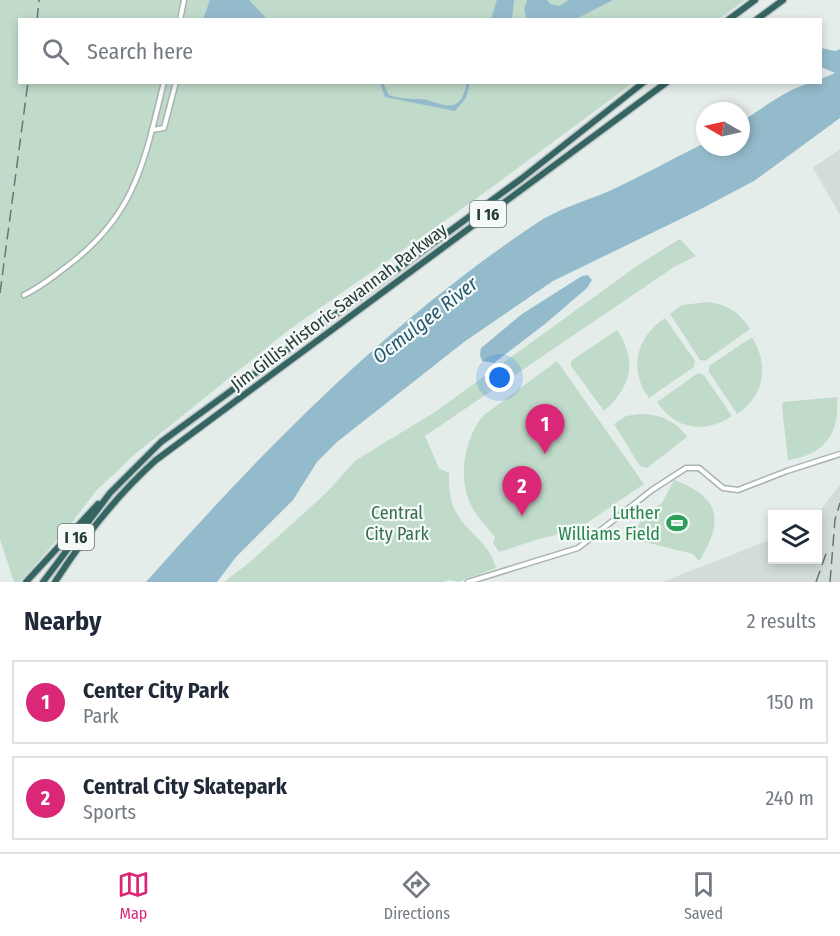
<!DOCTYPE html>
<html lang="en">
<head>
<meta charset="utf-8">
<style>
  body { margin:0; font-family:"Fira Sans Condensed",sans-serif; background:#f2f2f3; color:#1f2937 }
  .controls { position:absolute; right:18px; bottom:18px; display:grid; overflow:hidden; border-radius:0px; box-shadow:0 3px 9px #0003 }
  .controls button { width:54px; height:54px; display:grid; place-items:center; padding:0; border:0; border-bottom:2px solid #e0e1e3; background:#fff; color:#1f2937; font:30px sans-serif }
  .compass { position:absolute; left:696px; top:102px; width:54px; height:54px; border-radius:50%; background:#fff; box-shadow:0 3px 9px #0003; rotate:279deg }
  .you { position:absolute; left:500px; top:378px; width:21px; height:21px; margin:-15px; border:4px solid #fff; border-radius:50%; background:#1a73e8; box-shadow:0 0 0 9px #1a73e833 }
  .badge { display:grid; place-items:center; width:39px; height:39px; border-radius:50%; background:#db2777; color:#fff; font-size:20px; font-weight:700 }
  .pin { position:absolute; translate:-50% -50px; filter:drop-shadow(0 2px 3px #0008) }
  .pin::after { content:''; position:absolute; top:32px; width:21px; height:18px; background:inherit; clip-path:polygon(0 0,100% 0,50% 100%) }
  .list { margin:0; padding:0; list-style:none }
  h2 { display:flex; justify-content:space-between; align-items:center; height:78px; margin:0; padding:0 24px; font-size:26px }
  h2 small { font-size:20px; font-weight:400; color:#747a83 }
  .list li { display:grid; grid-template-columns:39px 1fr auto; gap:18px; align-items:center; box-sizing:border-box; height:84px; margin:0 12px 12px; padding:0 12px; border:2px solid #e0e1e3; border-radius:0px }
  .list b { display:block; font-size:22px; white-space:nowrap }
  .list p { margin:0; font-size:20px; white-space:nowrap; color:#747a83 }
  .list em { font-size:20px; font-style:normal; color:#747a83 }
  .icon { flex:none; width:33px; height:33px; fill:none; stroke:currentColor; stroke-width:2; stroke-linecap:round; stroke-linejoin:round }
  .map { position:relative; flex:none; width:840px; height:582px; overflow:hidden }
  .search { position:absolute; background:#fff; box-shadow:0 3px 9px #0003; left:18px; right:18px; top:18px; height:66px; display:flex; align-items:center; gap:15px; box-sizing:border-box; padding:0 21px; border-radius:0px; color:#747a83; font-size:22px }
  .sheet { height:270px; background:#fff }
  nav { display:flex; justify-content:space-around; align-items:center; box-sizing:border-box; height:84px; border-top:2px solid #e0e1e3; background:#fff; font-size:16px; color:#747a83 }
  nav a { display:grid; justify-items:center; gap:3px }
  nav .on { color:#db2777 }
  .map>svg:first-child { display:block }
</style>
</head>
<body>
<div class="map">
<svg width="840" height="582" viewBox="0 0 840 582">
  <rect width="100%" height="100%" fill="#e5edea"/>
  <!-- built -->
  <g fill="#d3dcd9">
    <path d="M840 149V215L813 168Z"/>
    <path d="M840 485V582H662L772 539V560H818L817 514Z"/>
  </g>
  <!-- green -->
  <g fill="#c1dbcb">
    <path d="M0 0H745L718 20H20V82L633 83 480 196 290 329 135 454 96 491 70 525 20 582H14L0 539Z"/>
    <path d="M680 239 696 256 674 267 425 436 439 468 449 473C449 486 449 498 455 510 466 533 489 541 496 568L459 582 449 580 443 582H224L250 562 326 493 356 460 435 412 641 263Z"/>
    <path d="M708 302C728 305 739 312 750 329L705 361 700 360 670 314 682 305Z"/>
    <path d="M665 318 695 361 694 367 649 398C628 370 636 337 665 318Z"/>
    <path d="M617 330C638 361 631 387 604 411L571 366V361Z"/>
    <path d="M752 337C769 365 765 396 737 414L709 372V366Z"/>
    <path d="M557 361 644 484 578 529 536 540 499 552 493 543 495 537C487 527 478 518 472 507 457 480 464 437 484 415Z"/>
    <path d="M698 373 703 374 732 416C704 434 676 430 657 402Z"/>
    <path d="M837 397C840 434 824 455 788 460L782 407 783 402Z"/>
    <path d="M639 414C660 414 675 420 687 437L647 468 640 466 614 424 626 416Z"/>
    <path d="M674 480C720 497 725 520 699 561L693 554 641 541 638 526 645 513 662 503Z"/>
  </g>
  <!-- water -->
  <g fill="#94bbcb">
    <path d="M210 0H249L267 19H203Z"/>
    <path d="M497 0H514L512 19H491Z"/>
    <path d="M527 0H547L550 4 559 6 569 0H613L576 19 527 20 524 9Z"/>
    <path d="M821 48 835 51 840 49V118L754 181 697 211 553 281 464 342 337 442 317 462 293 500 236 557 217 582H146C264 449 388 322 537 223 556 210 585 201 607 192 640 177 672 159 705 143V147H741V122C762 109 795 82 820 82L821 79 835 73 821 67Z"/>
    <path d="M380 83H383L389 95C400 99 411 99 422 99 432 100 446 109 456 104 463 100 465 90 467 83H470L466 98 455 111 385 97Z"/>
    <path d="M588 275 592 280 587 288 545 324 494 363 482 361 480 355 481 348 522 314 582 276Z"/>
  </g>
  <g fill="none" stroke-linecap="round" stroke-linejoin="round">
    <defs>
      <g id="minor">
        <path d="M180 20 184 0"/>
        <path d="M152 130 164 128 176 82"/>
        <path d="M24 295C39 288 53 277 66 267 136 215 144 162 164 82"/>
        <path d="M468 582 578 548 652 490 686 468H699L723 488 738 490 787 471 840 454"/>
      </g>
      <g id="motorway">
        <path d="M728 20 755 0"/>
        <path d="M756 20 783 0"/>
        <path d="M26 582 98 504"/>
        <path d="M43 582 110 493 161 442 521 179 644 82"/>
        <path d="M55 582C84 537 116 496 156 460L667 82"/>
      </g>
    </defs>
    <!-- minor casing -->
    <use href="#minor" stroke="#a8b4b1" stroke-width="7"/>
    <!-- motorway casing -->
    <use href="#motorway" stroke="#c2c8c8" stroke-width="9"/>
    <!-- minor -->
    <use href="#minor" stroke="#fff" stroke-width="4"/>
    <!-- motorway -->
    <use href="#motorway" stroke="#356562" stroke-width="6"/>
    <!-- rail -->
    <g stroke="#617875" stroke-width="1.5" stroke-dasharray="12 6" stroke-linecap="butt">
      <path d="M37 20 39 0"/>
      <path d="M0 293 28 82"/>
      <path d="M816 582 828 548"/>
      <path d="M830 582 835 520 840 503"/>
    </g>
  </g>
  <!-- icons -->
  <defs>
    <symbol id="stadium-bare" viewBox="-9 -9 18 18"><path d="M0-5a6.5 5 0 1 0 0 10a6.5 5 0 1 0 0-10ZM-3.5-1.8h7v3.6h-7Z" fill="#2e9e5b" stroke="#f5f9f8" stroke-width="2.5" paint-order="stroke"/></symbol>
  </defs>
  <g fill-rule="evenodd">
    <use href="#stadium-bare" x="662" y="508" width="30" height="30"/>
  </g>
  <g text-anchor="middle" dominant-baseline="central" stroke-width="4.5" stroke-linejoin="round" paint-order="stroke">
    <!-- shield labels -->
    <g fill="#f5f9f8" stroke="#647572" stroke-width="1.5">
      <rect x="470" y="201" width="36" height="26" rx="4.5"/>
      <rect x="58" y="524" width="36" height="26" rx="4.5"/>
    </g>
    <g font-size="16" font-weight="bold" fill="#263c39">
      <text x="488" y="214">I 16</text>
      <text x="76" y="537">I 16</text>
    </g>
    <!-- street labels -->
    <g font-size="18" fill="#263c39" stroke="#f5f9f8">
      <text transform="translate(339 307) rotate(-37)">Jim Gillis Historic Savannah Parkway</text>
    </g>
    <!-- park labels -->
    <g font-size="18" fill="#356f53" stroke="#f5f9f8">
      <text x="397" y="513">Central<tspan x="397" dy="21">City Park</tspan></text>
    </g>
    <!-- leisure labels -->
    <g font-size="18" fill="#27864d" stroke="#f5f9f8" text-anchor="end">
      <text x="660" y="513">Luther<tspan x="660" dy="21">Williams Field</tspan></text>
    </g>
    <!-- water labels -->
    <g font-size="20" font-style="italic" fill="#265b72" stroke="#f5f9f8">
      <text transform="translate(425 320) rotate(-38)">Ocmulgee River</text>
    </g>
  </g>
</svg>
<div class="controls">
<button><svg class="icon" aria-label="layers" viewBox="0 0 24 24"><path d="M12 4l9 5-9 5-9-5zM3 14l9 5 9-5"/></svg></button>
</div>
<svg class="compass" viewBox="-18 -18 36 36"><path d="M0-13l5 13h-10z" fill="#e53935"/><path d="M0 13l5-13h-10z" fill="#747a83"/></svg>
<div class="you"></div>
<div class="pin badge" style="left:545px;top:454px">1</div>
<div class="pin badge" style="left:522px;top:516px">2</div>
<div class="search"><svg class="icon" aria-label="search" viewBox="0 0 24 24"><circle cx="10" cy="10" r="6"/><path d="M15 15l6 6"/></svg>Search here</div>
</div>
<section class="sheet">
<h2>Nearby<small>2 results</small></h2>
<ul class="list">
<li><span class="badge">1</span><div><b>Center City Park</b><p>Park</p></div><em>150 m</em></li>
<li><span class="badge">2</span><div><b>Central City Skatepark</b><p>Sports</p></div><em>240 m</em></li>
</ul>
</section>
<nav>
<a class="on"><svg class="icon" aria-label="map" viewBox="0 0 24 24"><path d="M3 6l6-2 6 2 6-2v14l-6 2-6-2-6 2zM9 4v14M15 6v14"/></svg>Map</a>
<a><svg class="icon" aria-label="directions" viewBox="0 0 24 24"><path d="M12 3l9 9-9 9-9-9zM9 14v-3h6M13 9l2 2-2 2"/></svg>Directions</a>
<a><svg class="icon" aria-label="saved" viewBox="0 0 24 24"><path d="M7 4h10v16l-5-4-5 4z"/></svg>Saved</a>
</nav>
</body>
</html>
